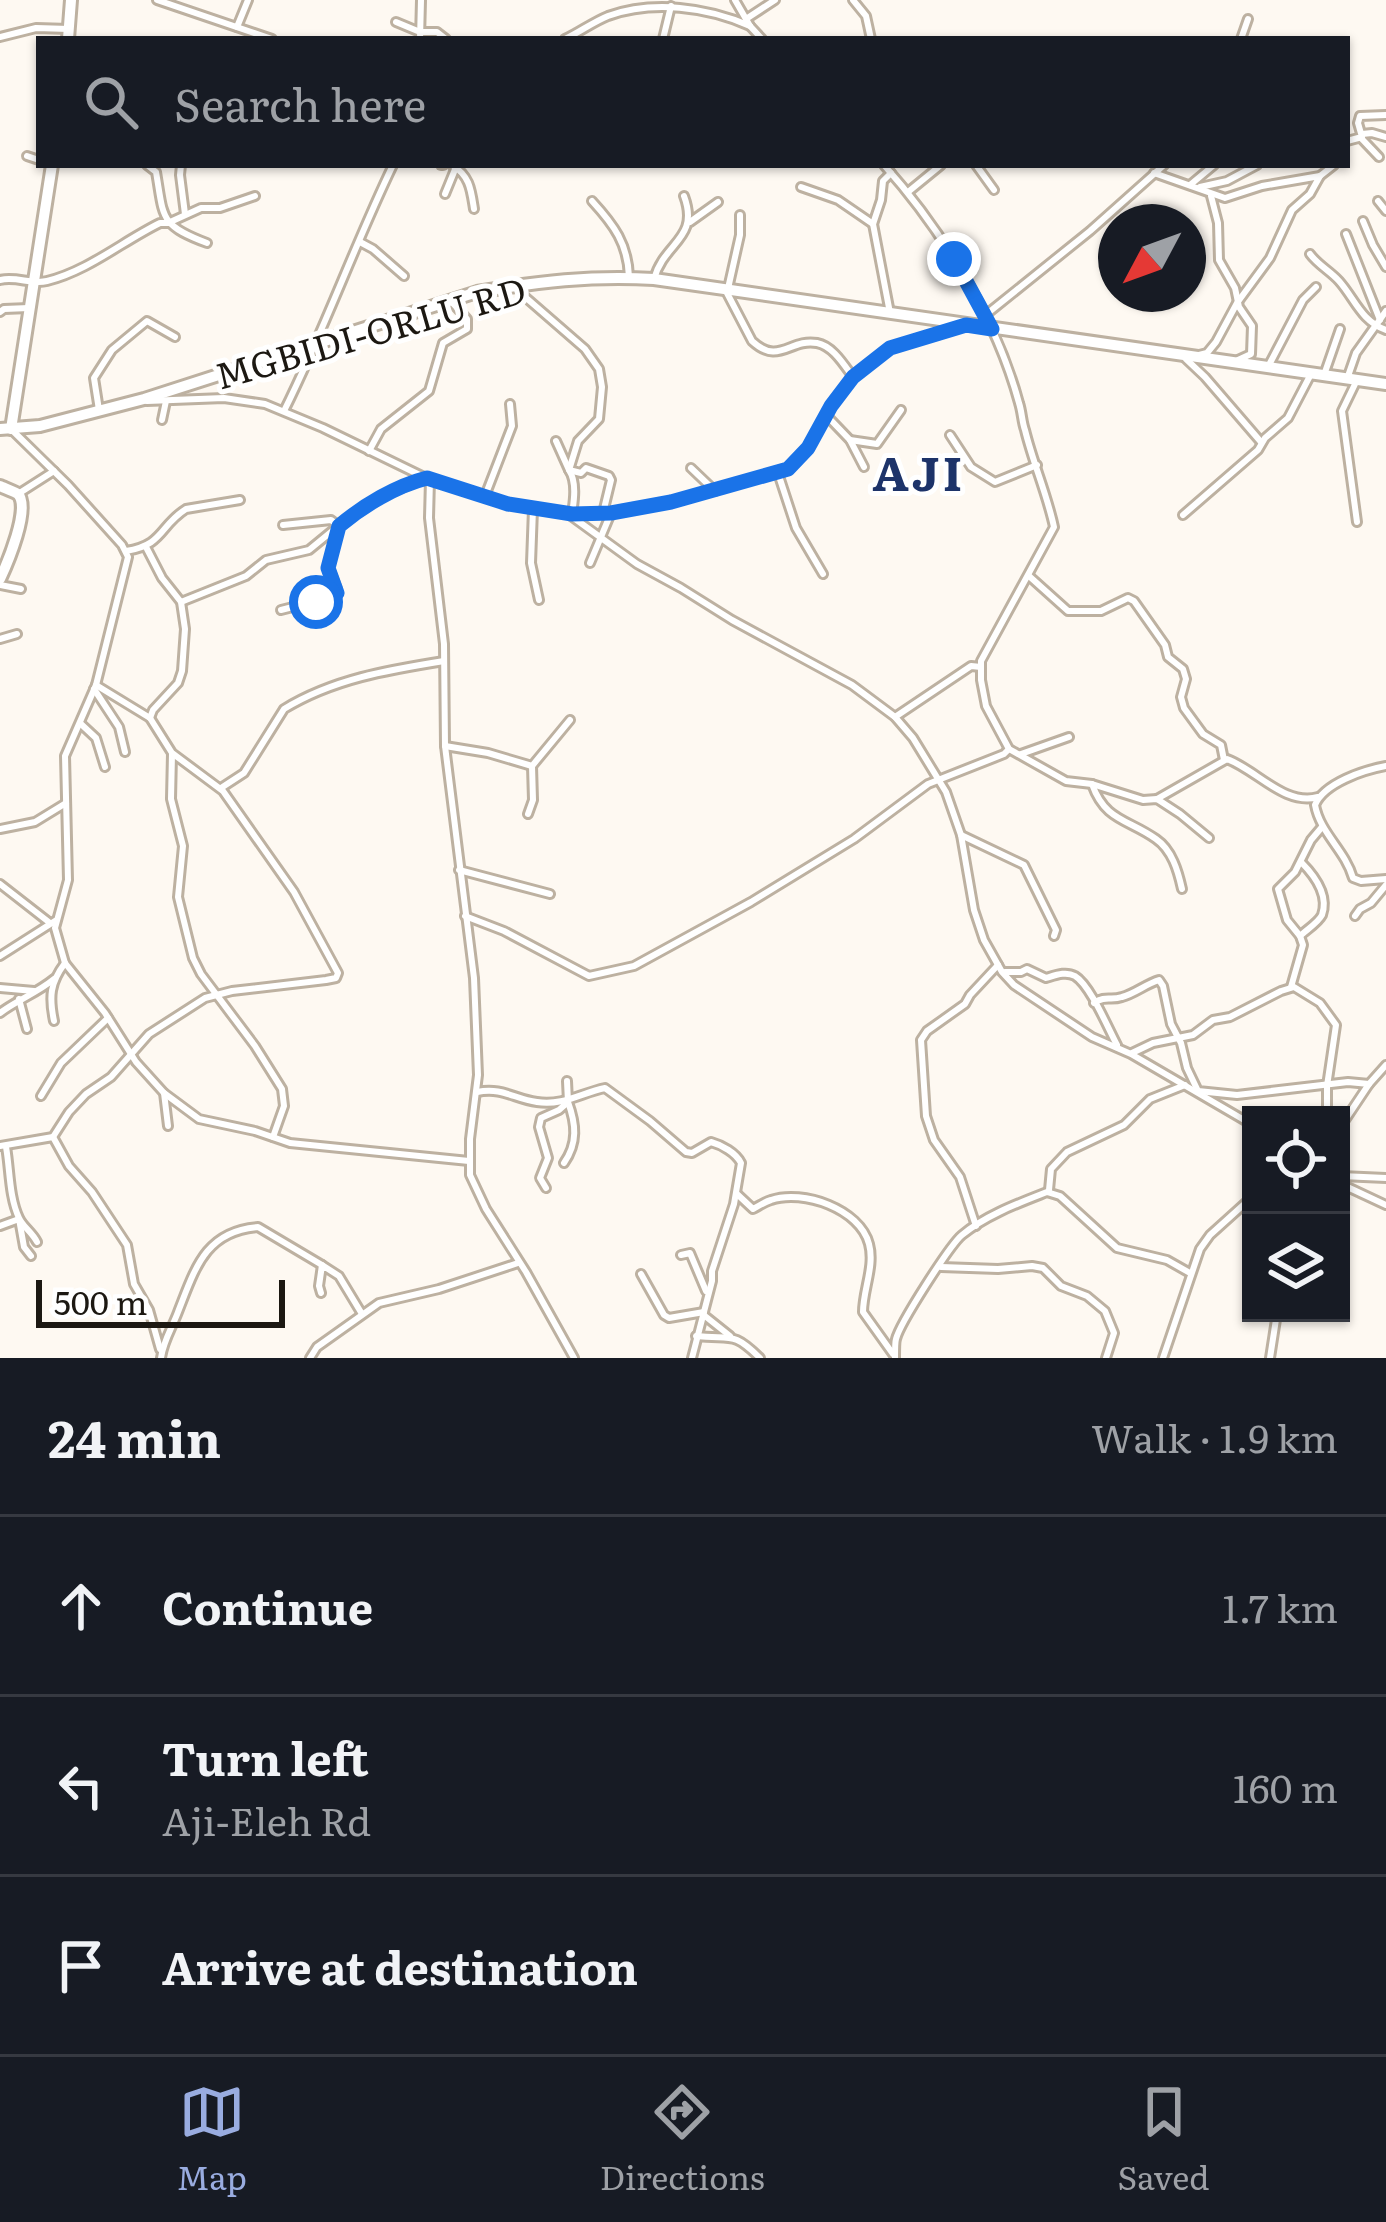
<!DOCTYPE html>
<html lang="en">
<head>
<meta charset="utf-8">
<style>
  body { margin:0; font-family:Literata,serif; background:#242831; color:#f1f3f6 }
  .controls { position:absolute; right:36px; bottom:36px; display:grid; overflow:hidden; border-radius:0px; box-shadow:0 3px 9px #0004 }
  .controls button { width:108px; height:108px; display:grid; place-items:center; padding:0; border:0; border-bottom:3px solid #363941; background:#171b24; color:#f1f3f6; font:60px sans-serif }
  .compass { position:absolute; left:1098px; top:204px; width:108px; height:108px; border-radius:50%; background:#171b24; box-shadow:0 3px 9px #0004; rotate:229deg }
  .scale { position:absolute; left:36px; bottom:30px; width:249px; box-sizing:border-box; padding-left:12px; border:6px solid #1c1812; border-top:0; font-size:33px; line-height:42px; white-space:nowrap; color:#1c1812; -webkit-text-stroke:9px #fff; paint-order:stroke }
  .stop { position:absolute; width:36px; height:36px; margin:-27px; border:9px solid #1a73e8; border-radius:50%; background:#fff }
  .stop.end { background:#1a73e8; border-color:#fff; box-shadow:0 3px 12px #0008 }
  .list { margin:0; padding:0; list-style:none }
  h2 { display:flex; justify-content:space-between; align-items:center; height:156px; margin:0; padding:0 48px; font-size:51px }
  h2 small { font-size:39px; font-weight:400; color:#9ea1a6 }
  .list li { display:grid; grid-template-columns:78px 1fr auto; gap:36px; align-items:center; box-sizing:border-box; height:180px; padding:0 48px; border-top:3px solid #363941 }
  .list b { display:block; font-size:45px; white-space:nowrap }
  .list p { margin:0; font-size:39px; white-space:nowrap; color:#9ea1a6 }
  .list em { font-size:39px; font-style:normal; color:#9ea1a6 }
  .icon { flex:none; width:66px; height:66px; fill:none; stroke:currentColor; stroke-width:2; stroke-linecap:round; stroke-linejoin:round }
  .map { position:relative; flex:none; width:1386px; height:1358px; overflow:hidden }
  .search { position:absolute; background:#171b24; box-shadow:0 3px 9px #0004; left:36px; right:36px; top:36px; height:132px; display:flex; align-items:center; gap:30px; box-sizing:border-box; padding:0 42px; border-radius:0px; color:#9ea1a6; font-size:45px }
  .sheet { height:696px; background:#171b24 }
  nav { display:flex; justify-content:space-around; align-items:center; box-sizing:border-box; height:168px; border-top:3px solid #363941; background:#171b24; font-size:33px; color:#9ea1a6 }
  nav a { display:grid; justify-items:center; gap:6px }
  nav .on { color:#99ace0 }
  .map>svg:first-child { display:block }
</style>
</head>
<body>
<div class="map">
<svg width="1386" height="1358" viewBox="0 0 1386 1358">
  <rect width="100%" height="100%" fill="#fef9f2"/>
  <g fill="none" stroke-linecap="round" stroke-linejoin="round">
    <defs>
      <g id="street">
        <path d="M157 0 272 39"/>
        <path d="M735 0 750 26 762 39"/>
        <path d="M853 0 866 16 871 39"/>
        <path d="M746 19 775 0"/>
        <path d="M396 22 420 32H437L446 39"/>
        <path d="M237 27 248 0"/>
        <path d="M0 37 36 28 69 29"/>
        <path d="M420 39 421 0"/>
        <path d="M565 39C580 32 593 22 608 16 653 0 707 7 750 26"/>
        <path d="M663 39 671 6"/>
        <path d="M1241 39 1248 19"/>
        <path d="M1362 134 1372 133 1386 137"/>
        <path d="M1361 138 1379 157"/>
        <path d="M1347 141 1362 137 1358 123 1360 116 1386 115"/>
        <path d="M27 156 39 160"/>
        <path d="M147 165 156 172C164 218 159 225 207 243"/>
        <path d="M181 165 180 175 185 214"/>
        <path d="M441 165H443"/>
        <path d="M452 165C470 176 471 190 474 209"/>
        <path d="M884 165C942 230 996 318 1019 403 1022 412 1022 422 1025 430 1033 463 1047 494 1054 527L981 661V680L986 706 1009 749 1066 781 1092 784 1143 800 1157 799 1180 814 1209 838"/>
        <path d="M976 165 994 190"/>
        <path d="M1154 173 1225 198 1262 186 1320 176 1334 165"/>
        <path d="M1190 185 1214 165"/>
        <path d="M801 187 838 200 873 224"/>
        <path d="M1200 187 1227 181 1257 165"/>
        <path d="M908 192 941 165"/>
        <path d="M445 194 456 167"/>
        <path d="M1211 196 1218 223 1219 260 1235 288 1239 307 1252 326 1251 354 1238 360"/>
        <path d="M592 201C614 225 628 244 629 277"/>
        <path d="M1378 201 1386 211"/>
        <path d="M740 215V235L727 293 752 341C779 366 790 338 817 343 833 346 844 365 853 377"/>
        <path d="M1363 221 1373 245 1386 267"/>
        <path d="M690 222 718 202"/>
        <path d="M1346 234 1380 320"/>
        <path d="M360 242 373 249 404 276"/>
        <path d="M1310 254C1318 265 1330 271 1339 281 1355 299 1361 321 1386 330"/>
        <path d="M654 279C664 242 700 239 684 196"/>
        <path d="M0 280C17 276 31 285 47 281 88 271 123 241 160 223H168L201 208H220L255 196"/>
        <path d="M519 287 524 296 585 349 599 369 602 387 599 419 578 441 569 470C577 482 574 501 572 514"/>
        <path d="M0 312 4 309 29 308"/>
        <path d="M890 313 873 224 881 200 883 181 891 173"/>
        <path d="M983 317 1090 231 1164 165"/>
        <path d="M1199 355 1207 353 1216 342 1237 303 1270 258 1292 210 1310 194 1320 176"/>
        <path d="M1186 359 1205 377 1261 442"/>
        <path d="M1270 363 1303 300 1316 287"/>
        <path d="M1324 375 1340 329"/>
        <path d="M1347 379 1356 353 1386 311"/>
        <path d="M1357 380 1342 411 1357 522"/>
        <path d="M147 401 224 398 265 404 323 428 426 478 508 504 572 514 611 513 671 502 788 468 808 448 831 406 853 377 890 348 963 326"/>
        <path d="M99 410 94 378 112 350 147 321 175 337"/>
        <path d="M284 411C324 331 354 246 393 165"/>
        <path d="M826 415 850 440 864 467"/>
        <path d="M162 420 166 401"/>
        <path d="M13 431 68 485 122 545 128 557 96 685 65 756 68 880 55 928 65 963 105 1013 136 1062 164 1093 168 1126"/>
        <path d="M950 435 971 467 995 482 1037 465"/>
        <path d="M850 440 877 444 901 410"/>
        <path d="M556 441 569 470 581 473 586 468 609 476 611 480 603 513"/>
        <path d="M369 451 381 429 429 391 443 343 467 329V319L450 300"/>
        <path d="M691 468 715 491"/>
        <path d="M778 473 796 528 823 574"/>
        <path d="M430 479 429 518 444 644 445 746 474 978 478 1075 470 1139V1175L486 1209 526 1272 574 1358"/>
        <path d="M18 494 54 471"/>
        <path d="M485 496 512 426 510 404"/>
        <path d="M533 509 531 563 539 600"/>
        <path d="M567 513 637 564 681 588 732 620 852 685 895 717 913 738 946 792 961 835 974 910 984 940 1002 972 1014 985 1092 1037 1131 1054 1251 1124"/>
        <path d="M1183 515 1258 450 1265 438 1288 418 1311 374"/>
        <path d="M146 547 162 578 181 602 185 629 182 671 178 683 153 710 150 718"/>
        <path d="M126 551C164 545 159 526 186 509L240 500"/>
        <path d="M590 563 611 513"/>
        <path d="M1029 576 1068 611H1101L1128 598 1134 601 1165 645 1168 657 1183 669 1186 679 1181 697 1184 708 1203 734 1221 745 1224 760"/>
        <path d="M0 585 21 589"/>
        <path d="M181 602 246 576 266 560 309 550 348 518 385 495 423 479"/>
        <path d="M281 610 336 596 337 589 329 568 339 526 331 520 283 525"/>
        <path d="M0 639 17 634"/>
        <path d="M94 689 119 727 125 752"/>
        <path d="M895 717 971 666 981 667"/>
        <path d="M81 724 96 738 105 767"/>
        <path d="M445 746 488 753 532 766 570 720"/>
        <path d="M172 754 171 799 183 846 178 897 193 958 201 974 255 1046 282 1089 284 1106 273 1137"/>
        <path d="M1021 754 1069 737"/>
        <path d="M1386 766C1364 770 1324 783 1315 805 1320 833 1345 850 1353 878L1361 881 1386 879"/>
        <path d="M1092 784C1105 821 1128 819 1156 839 1172 850 1178 871 1182 889"/>
        <path d="M221 788 244 773 284 709C333 679 388 670 444 661"/>
        <path d="M1157 799 1227 759C1257 770 1284 806 1318 797"/>
        <path d="M528 814 533 800 532 766"/>
        <path d="M0 829 35 822 66 803"/>
        <path d="M961 835 1024 865 1056 930 1054 936"/>
        <path d="M459 870 550 894"/>
        <path d="M0 884 50 923"/>
        <path d="M465 916 504 931 589 976 634 966 751 902 854 839 928 784 1004 754 1009 749"/>
        <path d="M1355 916 1360 909 1371 903 1386 885"/>
        <path d="M1300 936C1306 930 1318 923 1322 915 1329 895 1315 876 1301 862"/>
        <path d="M0 956 55 921"/>
        <path d="M1005 972H1021L1027 969 1046 978C1056 975 1066 971 1075 976 1090 985 1108 1028 1117 1045"/>
        <path d="M1291 987 1303 945 1300 936 1287 920 1278 889 1295 872 1311 840 1322 827"/>
        <path d="M0 988 34 991"/>
        <path d="M19 999 27 1029"/>
        <path d="M1094 1003C1106 995 1110 1001 1122 997 1134 994 1146 984 1159 980L1163 986 1171 1024 1181 1043 1187 1068 1198 1091 1237 1095 1348 1082 1369 1084"/>
        <path d="M0 1013C17 1000 37 993 54 979"/>
        <path d="M54 1021C49 997 50 983 65 963"/>
        <path d="M1132 1053 1153 1043 1193 1035 1213 1020 1230 1017 1281 991 1294 987 1320 1003 1336 1025 1327 1086V1115"/>
        <path d="M477 1092C503 1087 514 1099 537 1102 563 1106 581 1093 605 1088L650 1121 686 1152 692 1153 711 1142C722 1145 736 1153 741 1163L734 1204 712 1271V1281L692 1358"/>
        <path d="M164 1093 199 1119 255 1131 290 1143 469 1161"/>
        <path d="M41 1096 61 1063 108 1018"/>
        <path d="M1341 1126 1369 1084 1386 1065"/>
        <path d="M53 1137 69 1166 92 1192 127 1245 134 1284 149 1310 160 1349"/>
        <path d="M0 1146 53 1137 69 1112 86 1094 111 1077 149 1034 205 998 232 991 326 980 336 978 338 973 294 892 223 791 172 753 150 718 96 685"/>
        <path d="M6 1147C10 1169 9 1197 19 1218 23 1227 32 1232 37 1242"/>
        <path d="M564 1163C578 1143 576 1124 568 1102"/>
        <path d="M1341 1176 1386 1178"/>
        <path d="M1341 1184 1386 1205"/>
        <path d="M546 1188 540 1178 548 1158 539 1127 541 1118 559 1110 568 1102 567 1081"/>
        <path d="M1049 1190 1051 1169 1067 1152 1124 1125 1150 1099 1185 1085"/>
        <path d="M737 1194 753 1209C759 1206 764 1202 771 1200 803 1189 860 1209 869 1244 875 1266 863 1290 863 1312L893 1354"/>
        <path d="M0 1226 19 1219 24 1247 31 1256"/>
        <path d="M976 1226 960 1177 934 1140 926 1116 921 1040 927 1031 965 1004 970 995 998 965"/>
        <path d="M681 1255 690 1253 706 1291"/>
        <path d="M941 1267 998 1269 1032 1266 1043 1268 1061 1286 1087 1296 1105 1311 1114 1333 1106 1358"/>
        <path d="M641 1274 664 1315 669 1318 704 1312"/>
        <path d="M321 1293 319 1286 322 1265 339 1276 362 1314"/>
        <path d="M705 1316 730 1336"/>
        <path d="M696 1336C731 1340 732 1330 760 1358"/>
        <path d="M161 1358C163 1342 172 1328 178 1312 195 1269 205 1231 258 1227L322 1265"/>
        <path d="M310 1358 317 1347 379 1303 439 1289 518 1263"/>
        <path d="M895 1358C895 1355 895 1342 896 1339 900 1323 950 1245 962 1235 986 1215 1019 1203 1047 1192L1060 1196 1117 1248 1167 1260 1190 1273"/>
        <path d="M1163 1358 1200 1249 1210 1235 1251 1198"/>
        <path d="M1270 1358 1277 1313"/>
      </g>
      <g id="secondary">
        <path d="M68 39 71 0"/>
        <path d="M0 429 40 426 144 399 477 292C538 282 591 275 654 279L1386 384"/>
        <path d="M11 429 52 165"/>
        <path d="M0 486C2 487 17 493 18 494 31 508 7 564 0 579"/>
      </g>
    </defs>
    <!-- street casing -->
    <use href="#street" stroke="#bdb1a1" stroke-width="12"/>
    <!-- secondary casing -->
    <use href="#secondary" stroke="#bdb1a1" stroke-width="16"/>
    <!-- street -->
    <use href="#street" stroke="#fff" stroke-width="6"/>
    <!-- secondary -->
    <use href="#secondary" stroke="#fff" stroke-width="10"/>
  </g>
  <g fill="none" stroke-linecap="round" stroke-linejoin="round">
    <!-- route -->
    <path stroke="#1a73e8" stroke-width="15" d="M316 602 332 598 337 593 328 568 339 526C364 505 396 486 427 478L508 504 572 514 611 513 671 502 788 469 808 448 831 406 853 377 890 348 966 325 992 329 954 259"/>
  </g>
  <g text-anchor="middle" dominant-baseline="central" stroke-width="10" stroke-linejoin="round" paint-order="stroke">
    <!-- street labels -->
    <g font-size="36" fill="#1c1812" stroke="#fff">
      <text transform="translate(370 331) rotate(-16)">MGBIDI-ORLU RD</text>
    </g>
    <!-- district labels -->
    <g font-size="48" font-weight="bold" letter-spacing="3" fill="#1d3369" stroke="#fff">
      <text x="919" y="470">AJI</text>
    </g>
  </g>
</svg>
<div class="controls">
<button><svg class="icon" aria-label="locate" viewBox="0 0 24 24"><circle cx="12" cy="12" r="6"/><path d="M12 2v4M12 18v4M2 12h4M18 12h4"/></svg></button>
<button><svg class="icon" aria-label="layers" viewBox="0 0 24 24"><path d="M12 4l9 5-9 5-9-5zM3 14l9 5 9-5"/></svg></button>
</div>
<svg class="compass" viewBox="-18 -18 36 36"><path d="M0-13l5 13h-10z" fill="#e53935"/><path d="M0 13l5-13h-10z" fill="#9ea1a6"/></svg>
<div class="scale">500 m</div>
<div class="stop" style="left:316px;top:602px"></div>
<div class="stop end" style="left:954px;top:259px"></div>
<div class="search"><svg class="icon" aria-label="search" viewBox="0 0 24 24"><circle cx="10" cy="10" r="6"/><path d="M15 15l6 6"/></svg>Search here</div>
</div>
<section class="sheet">
<h2>24 min<small>Walk · 1.9 km</small></h2>
<ul class="list">
<li><svg class="icon" aria-label="ahead" viewBox="0 0 24 24"><path d="M12 20V5M6 11l6-6 6 6"/></svg><div><b>Continue</b></div><em>1.7 km</em></li>
<li><svg class="icon" aria-label="left" viewBox="0 0 24 24"><path d="M17 20v-9H6M10 6l-5 5 5 5"/></svg><div><b>Turn left</b><p>Aji-Eleh Rd</p></div><em>160 m</em></li>
<li><svg class="icon" aria-label="arrive" viewBox="0 0 24 24"><path d="M6 21V4h12l-3 4 3 4H6"/></svg><div><b>Arrive at destination</b></div></li>
</ul>
</section>
<nav>
<a class="on"><svg class="icon" aria-label="map" viewBox="0 0 24 24"><path d="M3 6l6-2 6 2 6-2v14l-6 2-6-2-6 2zM9 4v14M15 6v14"/></svg>Map</a>
<a><svg class="icon" aria-label="directions" viewBox="0 0 24 24"><path d="M12 3l9 9-9 9-9-9zM9 14v-3h6M13 9l2 2-2 2"/></svg>Directions</a>
<a><svg class="icon" aria-label="saved" viewBox="0 0 24 24"><path d="M7 4h10v16l-5-4-5 4z"/></svg>Saved</a>
</nav>
</body>
</html>
